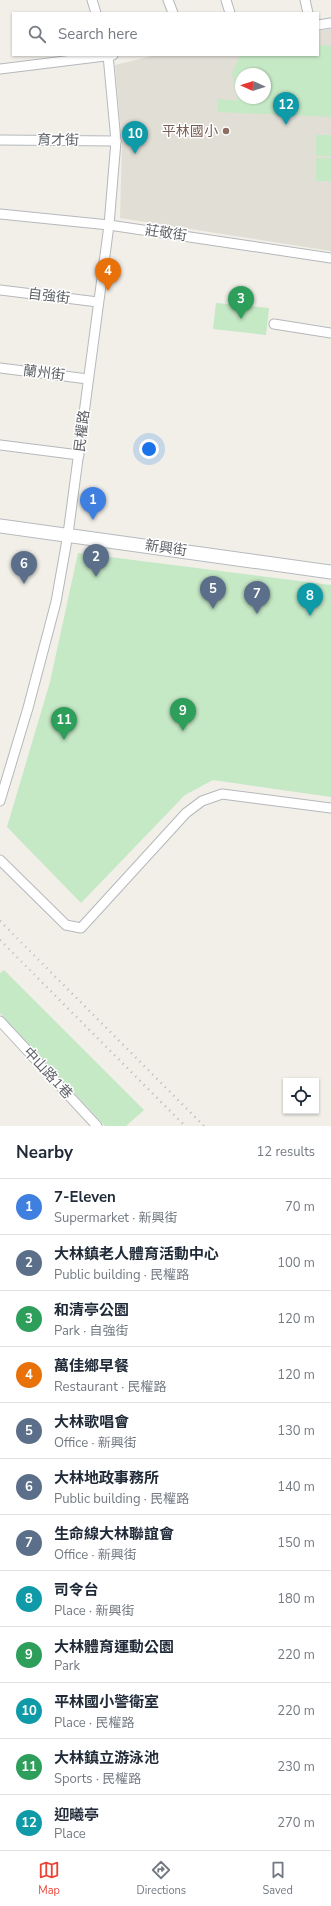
<!DOCTYPE html>
<html lang="en">
<head>
<meta charset="utf-8">
<style>
  body { margin:0; font-family:"Nunito Sans","Noto Sans TC",sans-serif; background:#f2f2f3; color:#1f2937 }
  .controls { position:absolute; right:12px; bottom:12px; display:grid; overflow:hidden; border-radius:0px; box-shadow:0 1px 3px #0004 }
  .controls button { width:36px; height:36px; display:grid; place-items:center; padding:0; border:0; border-bottom:1px solid #e0e1e3; background:#fff; color:#1f2937; font:20px sans-serif }
  .compass { position:absolute; left:235px; top:68px; width:36px; height:36px; border-radius:50%; background:#fff; box-shadow:0 1px 3px #0004; rotate:273deg }
  .you { position:absolute; left:149px; top:449px; width:14px; height:14px; margin:-10px; border:3px solid #fff; border-radius:50%; background:#1a73e8; box-shadow:0 0 0 6px #1a73e833 }
  .badge { display:grid; place-items:center; width:26px; height:26px; border-radius:50%; background:#ea4335; color:#fff; font-size:13px; font-weight:700 }
  .pin { position:absolute; translate:-50% -33px; filter:drop-shadow(0 1px 2px #0008) }
  .pin::after { content:''; position:absolute; top:21px; width:14px; height:12px; background:inherit; clip-path:polygon(0 0,100% 0,50% 100%) }
  .list { margin:0; padding:0; list-style:none }
  h2 { display:flex; justify-content:space-between; align-items:center; height:52px; margin:0; padding:0 16px; font-size:17px }
  h2 small { font-size:13px; font-weight:400; color:#747a83 }
  .list li { display:grid; grid-template-columns:26px 1fr auto; gap:12px; align-items:center; box-sizing:border-box; height:56px; padding:0 16px; border-top:1px solid #e0e1e3 }
  .list b { display:block; font-size:15px; white-space:nowrap }
  .list p { margin:0; font-size:13px; white-space:nowrap; color:#747a83 }
  .list em { font-size:13px; font-style:normal; color:#747a83 }
  .icon { flex:none; width:22px; height:22px; fill:none; stroke:currentColor; stroke-width:2; stroke-linecap:round; stroke-linejoin:round }
  .map { position:relative; flex:none; width:331px; height:1126px; overflow:hidden }
  .search { position:absolute; background:#fff; box-shadow:0 1px 3px #0004; left:12px; right:12px; top:12px; height:44px; display:flex; align-items:center; gap:10px; box-sizing:border-box; padding:0 14px; border-radius:0px; color:#747a83; font-size:15px }
  .sheet { height:724px; background:#fff }
  nav { display:flex; justify-content:space-around; align-items:center; box-sizing:border-box; height:56px; border-top:1px solid #e0e1e3; background:#fff; font-size:11px; color:#747a83 }
  nav a { display:grid; justify-items:center; gap:2px }
  nav .on { color:#ea4335 }
  .map>svg:first-child { display:block }
</style>
</head>
<body>
<div class="map">
<svg width="331" height="1126" viewBox="0 0 331 1126">
  <rect width="100%" height="100%" fill="#f1efe8"/>
  <!-- education -->
  <path fill="#e1ded6" fill-rule="evenodd" d="M331 29V251L120 218 122 143 115 65 156 55H318V31ZM241 74H265V98H241Z"/>
  <!-- green -->
  <g fill="#c5e8c5" fill-rule="evenodd">
    <path d="M318 45 331 46V117L218 112 217 99 238 101 232 73 240 55H318ZM241 74H265V98H241Z"/>
    <rect x="316" y="135" width="15" height="21"/>
    <rect x="316" y="158" width="15" height="23"/>
    <path d="M216 303 269 308 266 335 213 329Z"/>
    <path d="M78 553 331 585V797L213 780 185 795 81 903 7 827 50 682Z"/>
    <path d="M4 970 144 1110 126 1126H105L0 1013V973Z"/>
  </g>
  <g fill="none" stroke-linecap="round" stroke-linejoin="round">
    <defs>
      <g id="street">
        <path d="M92 0 96 13"/>
        <path d="M168 0 173 13"/>
        <path d="M226 0 230 13"/>
        <path d="M305 0 308 13"/>
        <path d="M318 25 331 23"/>
        <path d="M0 69 113 55"/>
        <path d="M0 140 116 141"/>
        <path d="M0 214 109 225 331 258"/>
        <path d="M0 290 98 302"/>
        <path d="M274 324 331 333"/>
        <path d="M0 368 88 379"/>
        <path d="M0 445 79 455"/>
        <path d="M0 801 28 708 56 602 68 534 109 225 116 141 108 55"/>
        <path d="M0 860 66 925 81 928 186 813 202 801 222 794 331 808"/>
        <path d="M0 1021 97 1126"/>
      </g>
      <path id="secondary" d="M0 526 331 572"/>
    </defs>
    <!-- street casing -->
    <use href="#street" stroke="#b5b8bc" stroke-width="11"/>
    <!-- secondary casing -->
    <use href="#secondary" stroke="#b6babf" stroke-width="15"/>
    <!-- street -->
    <use href="#street" stroke="#fff" stroke-width="9"/>
    <!-- secondary -->
    <use href="#secondary" stroke="#fff" stroke-width="13"/>
    <!-- rail -->
    <g stroke="#b6b7b8" stroke-width="2.5" stroke-dasharray="1 5" stroke-linecap="butt">
      <path d="M0 921 204 1126"/>
      <path d="M0 940 185 1126"/>
    </g>
  </g>
  <!-- markers -->
  <circle fill="#8d6e63" stroke="#fff" stroke-width="1.5" cx="226" cy="131" r="4"/>
  <g text-anchor="middle" dominant-baseline="central" stroke-width="3" stroke-linejoin="round" paint-order="stroke">
    <!-- education labels -->
    <g font-size="14" fill="#785e54" stroke="#fff" text-anchor="end">
      <text x="218" y="131">平林國小</text>
    </g>
    <!-- street labels -->
    <g font-size="14" fill="#5f6368" stroke="#fff">
      <text transform="translate(58 140) rotate(1)">育才街</text>
      <text transform="translate(166 233) rotate(8)">莊敬街</text>
      <text transform="translate(49 296) rotate(7)">自強街</text>
      <text transform="translate(44 373) rotate(7)">蘭州街</text>
      <text transform="translate(82 431) rotate(-83)">民權路</text>
      <text transform="translate(166 548) rotate(8)">新興街</text>
      <text transform="translate(48 1073) rotate(47)">中山路1巷</text>
    </g>
  </g>
</svg>
<div class="controls">
<button><svg class="icon" aria-label="locate" viewBox="0 0 24 24"><circle cx="12" cy="12" r="6"/><path d="M12 2v4M12 18v4M2 12h4M18 12h4"/></svg></button>
</div>
<svg class="compass" viewBox="-18 -18 36 36"><path d="M0-13l5 13h-10z" fill="#e53935"/><path d="M0 13l5-13h-10z" fill="#747a83"/></svg>
<div class="you"></div>
<div class="pin badge" style="left:93px;top:520px;background:#3f7fe0">1</div>
<div class="pin badge" style="left:96px;top:577px;background:#5c6f8a">2</div>
<div class="pin badge" style="left:241px;top:319px;background:#2e9e5b">3</div>
<div class="pin badge" style="left:108px;top:291px;background:#e8710a">4</div>
<div class="pin badge" style="left:213px;top:609px;background:#5c6f8a">5</div>
<div class="pin badge" style="left:24px;top:584px;background:#5c6f8a">6</div>
<div class="pin badge" style="left:257px;top:614px;background:#5c6f8a">7</div>
<div class="pin badge" style="left:310px;top:616px;background:#0f9aa8">8</div>
<div class="pin badge" style="left:183px;top:731px;background:#2e9e5b">9</div>
<div class="pin badge" style="left:135px;top:154px;background:#0f9aa8">10</div>
<div class="pin badge" style="left:64px;top:740px;background:#2e9e5b">11</div>
<div class="pin badge" style="left:286px;top:125px;background:#0f9aa8">12</div>
<div class="search"><svg class="icon" aria-label="search" viewBox="0 0 24 24"><circle cx="10" cy="10" r="6"/><path d="M15 15l6 6"/></svg>Search here</div>
</div>
<section class="sheet">
<h2>Nearby<small>12 results</small></h2>
<ul class="list">
<li><span class="badge" style="background:#3f7fe0">1</span><div><b>7-Eleven</b><p>Supermarket · 新興街</p></div><em>70 m</em></li>
<li><span class="badge" style="background:#5c6f8a">2</span><div><b>大林鎮老人體育活動中心</b><p>Public building · 民權路</p></div><em>100 m</em></li>
<li><span class="badge" style="background:#2e9e5b">3</span><div><b>和清亭公園</b><p>Park · 自強街</p></div><em>120 m</em></li>
<li><span class="badge" style="background:#e8710a">4</span><div><b>萬佳鄉早餐</b><p>Restaurant · 民權路</p></div><em>120 m</em></li>
<li><span class="badge" style="background:#5c6f8a">5</span><div><b>大林歌唱會</b><p>Office · 新興街</p></div><em>130 m</em></li>
<li><span class="badge" style="background:#5c6f8a">6</span><div><b>大林地政事務所</b><p>Public building · 民權路</p></div><em>140 m</em></li>
<li><span class="badge" style="background:#5c6f8a">7</span><div><b>生命線大林聯誼會</b><p>Office · 新興街</p></div><em>150 m</em></li>
<li><span class="badge" style="background:#0f9aa8">8</span><div><b>司令台</b><p>Place · 新興街</p></div><em>180 m</em></li>
<li><span class="badge" style="background:#2e9e5b">9</span><div><b>大林體育運動公園</b><p>Park</p></div><em>220 m</em></li>
<li><span class="badge" style="background:#0f9aa8">10</span><div><b>平林國小警衛室</b><p>Place · 民權路</p></div><em>220 m</em></li>
<li><span class="badge" style="background:#2e9e5b">11</span><div><b>大林鎮立游泳池</b><p>Sports · 民權路</p></div><em>230 m</em></li>
<li><span class="badge" style="background:#0f9aa8">12</span><div><b>迎曦亭</b><p>Place</p></div><em>270 m</em></li>
</ul>
</section>
<nav>
<a class="on"><svg class="icon" aria-label="map" viewBox="0 0 24 24"><path d="M3 6l6-2 6 2 6-2v14l-6 2-6-2-6 2zM9 4v14M15 6v14"/></svg>Map</a>
<a><svg class="icon" aria-label="directions" viewBox="0 0 24 24"><path d="M12 3l9 9-9 9-9-9zM9 14v-3h6M13 9l2 2-2 2"/></svg>Directions</a>
<a><svg class="icon" aria-label="saved" viewBox="0 0 24 24"><path d="M7 4h10v16l-5-4-5 4z"/></svg>Saved</a>
</nav>
</body>
</html>
